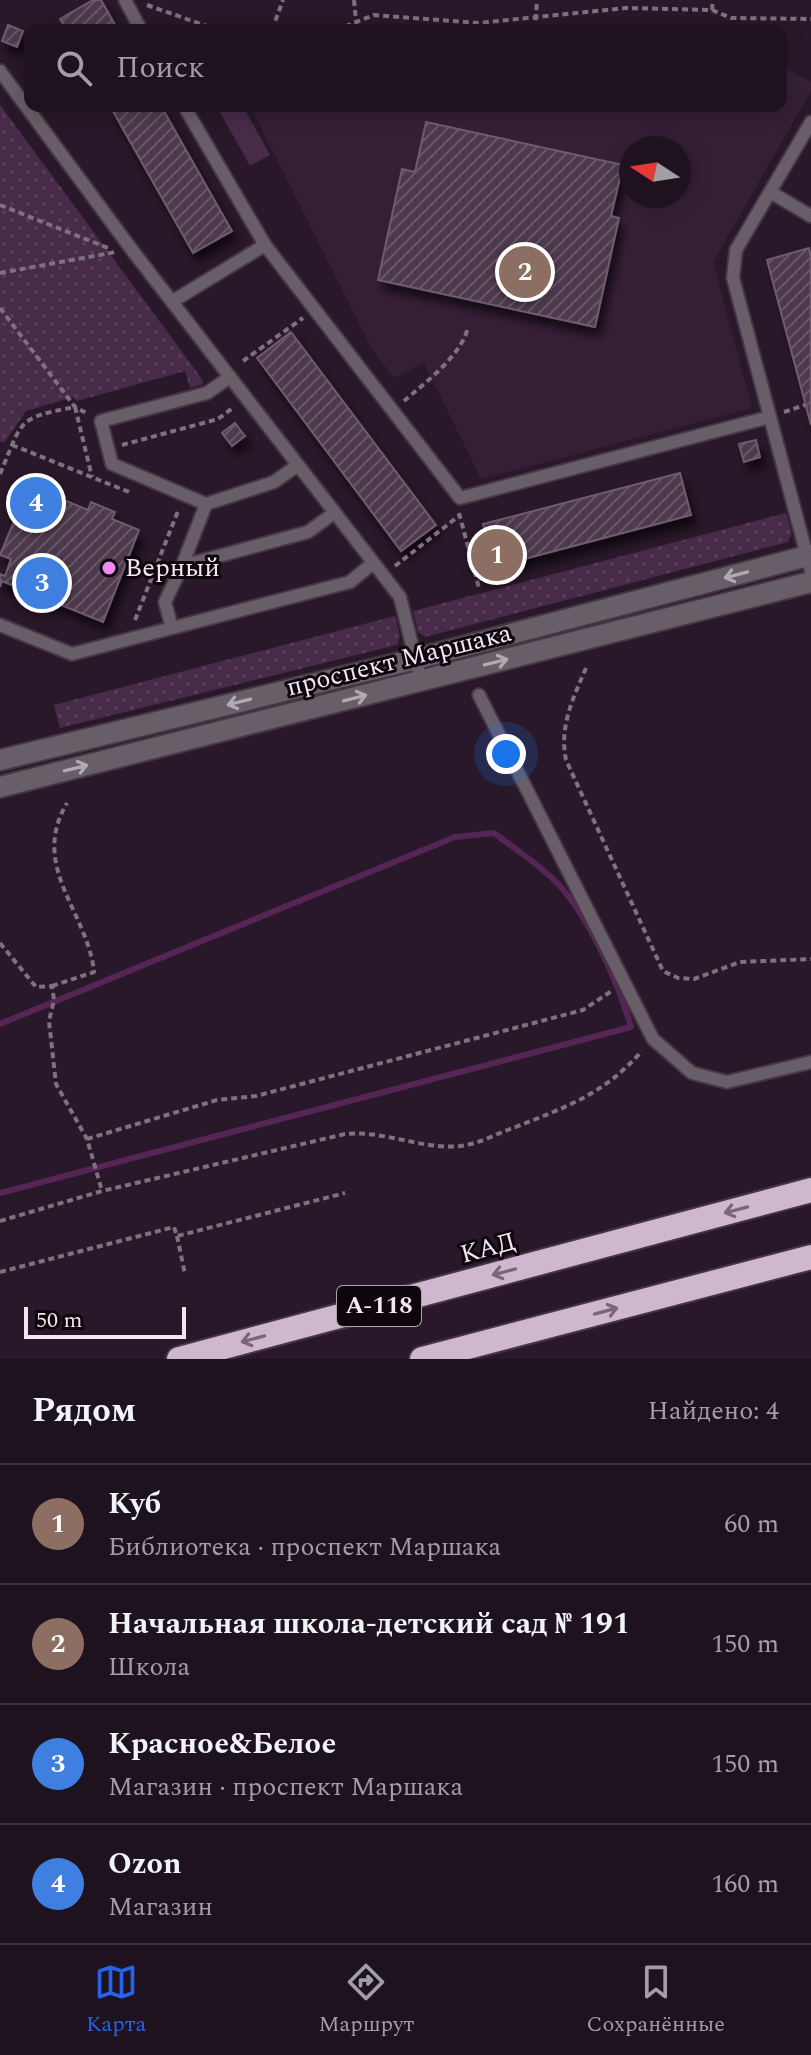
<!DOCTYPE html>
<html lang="ru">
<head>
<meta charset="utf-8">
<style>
  body { margin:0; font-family:Spectral,serif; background:#271b28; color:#f1f3f6 }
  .compass { position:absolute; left:619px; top:136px; width:72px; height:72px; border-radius:50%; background:#1f121f; box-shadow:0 4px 20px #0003; rotate:282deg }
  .scale { position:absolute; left:24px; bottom:20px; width:162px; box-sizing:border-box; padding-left:8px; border:4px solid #f2e6f1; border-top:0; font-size:22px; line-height:28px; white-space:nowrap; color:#f2e6f1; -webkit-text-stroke:6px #0d060d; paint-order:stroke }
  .you { position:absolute; left:506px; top:754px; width:28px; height:28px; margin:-20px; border:6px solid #fff; border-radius:50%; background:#1a73e8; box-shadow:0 0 0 12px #1a73e833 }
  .badge { display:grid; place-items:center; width:52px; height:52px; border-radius:50%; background:#2563eb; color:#fff; font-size:26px; font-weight:700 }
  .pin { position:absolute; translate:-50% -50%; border:4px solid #fff; box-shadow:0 2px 8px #0006 }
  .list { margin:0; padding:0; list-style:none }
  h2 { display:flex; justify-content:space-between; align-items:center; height:104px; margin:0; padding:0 32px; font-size:34px }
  h2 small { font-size:26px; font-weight:400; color:#a19ea4 }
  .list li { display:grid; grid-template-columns:52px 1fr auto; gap:24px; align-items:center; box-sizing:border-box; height:120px; padding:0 32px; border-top:2px solid #3c323d }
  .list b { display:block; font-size:30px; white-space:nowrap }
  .list p { margin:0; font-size:26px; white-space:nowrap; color:#a19ea4 }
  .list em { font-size:26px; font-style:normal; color:#a19ea4 }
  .icon { flex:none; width:44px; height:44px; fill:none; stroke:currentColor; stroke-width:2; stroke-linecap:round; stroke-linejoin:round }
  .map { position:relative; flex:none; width:811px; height:1359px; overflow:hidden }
  .search { position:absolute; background:#1f121f; box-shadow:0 4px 20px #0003; left:24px; right:24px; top:24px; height:88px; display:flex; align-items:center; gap:20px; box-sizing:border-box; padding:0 28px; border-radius:16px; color:#a19ea4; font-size:30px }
  .sheet { height:584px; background:#1f121f }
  nav { display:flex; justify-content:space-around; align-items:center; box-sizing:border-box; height:112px; border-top:2px solid #3c323d; background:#1f121f; font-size:22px; color:#a19ea4 }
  nav a { display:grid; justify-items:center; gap:4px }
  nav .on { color:#2563eb }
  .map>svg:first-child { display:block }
</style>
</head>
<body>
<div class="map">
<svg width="811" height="1359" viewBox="0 0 811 1359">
  <defs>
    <pattern id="grass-dots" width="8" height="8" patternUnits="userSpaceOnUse" patternTransform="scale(2)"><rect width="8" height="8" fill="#482b48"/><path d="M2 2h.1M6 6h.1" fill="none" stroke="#5a405a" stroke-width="1.8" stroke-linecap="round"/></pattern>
    <pattern id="building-hatch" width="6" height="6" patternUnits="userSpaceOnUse" patternTransform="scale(2)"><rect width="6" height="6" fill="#4e3a4d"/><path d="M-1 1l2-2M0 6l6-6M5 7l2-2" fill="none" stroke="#685667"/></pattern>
    <filter id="shadow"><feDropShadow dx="5" dy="9" stdDeviation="4" flood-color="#0009"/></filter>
  </defs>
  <rect width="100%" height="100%" fill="#291829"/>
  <!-- built -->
  <path fill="#351f35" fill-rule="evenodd" d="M781 65 811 82V91L713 262 752 408 481 479 424 363 394 378 372 349 250 106H614L650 111 651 106H781ZM631 148H679V196H631Z"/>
  <!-- grass -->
  <g fill="url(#grass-dots)">
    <path d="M0 105 202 379 203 384 190 388 185 371 77 401 73 397 26 411 4 443 0 441Z"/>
    <path d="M786 513 792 534 788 542 425 637 418 632 413 611Z"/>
    <path d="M395 616 400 637 397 645 60 728 54 705Z"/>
  </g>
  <!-- park -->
  <path fill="#482b48" d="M231 106H243L270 155 250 166 220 112Z"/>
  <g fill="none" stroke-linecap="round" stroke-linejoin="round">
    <!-- stream -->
    <path stroke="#552556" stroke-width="6" d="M0 1024 455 837 494 833C515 849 539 864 557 883 588 915 619 984 631 1027L0 1193"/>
  </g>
  <!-- building -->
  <g fill="url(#building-hatch)" stroke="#6f5b6f" stroke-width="2" filter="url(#shadow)">
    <path d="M93 0H101L118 30H67L60 19Z"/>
    <path d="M8 25 23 31 17 47 2 41Z"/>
    <path d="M110 106H161L232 231 193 253Z"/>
    <path d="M426 122 623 165 611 216 619 218 595 327 378 280 402 169 415 172Z"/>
    <path d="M809 248 811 258V425L767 260Z"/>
    <path d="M291 332 436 525 401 551 257 358Z"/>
    <path d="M235 423 245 436 232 446 222 433Z"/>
    <path d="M756 440 760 457 744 462 739 444Z"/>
    <path d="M680 473 691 515 494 567 483 524Z"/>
    <path d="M32 478 52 486 49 494 88 510 91 502 115 512 112 519 139 530 103 622 2 581 0 587V574L5 576 11 559 0 555Z"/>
  </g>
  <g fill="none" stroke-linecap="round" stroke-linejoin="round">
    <defs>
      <g id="lane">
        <path d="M125 0 141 30"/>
        <path d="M0 71 132 250 400 597 421 681"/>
        <path d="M184 106 265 245 460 498 770 417"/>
        <path d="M811 122 736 250 733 278 811 571"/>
        <path d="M772 193 811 216"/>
        <path d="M173 301 265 245"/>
        <path d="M230 377 207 393 101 421 112 464 206 504 274 482 298 465"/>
        <path d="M206 504 182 566 308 532 334 513"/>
        <path d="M0 625 72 654 172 628 165 602 182 566"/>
        <path d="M172 628 350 582 373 563"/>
        <path d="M479 695 653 1039 692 1073 727 1082 811 1062"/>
      </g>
      <g id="street">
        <path d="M0 760 416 659 811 555"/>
        <path d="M0 787 811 582"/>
      </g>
      <g id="highway">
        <path d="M179 1359 811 1190"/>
        <path d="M422 1359 811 1257"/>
      </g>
    </defs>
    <!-- lane casing -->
    <use href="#lane" stroke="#453545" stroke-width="16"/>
    <!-- street casing -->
    <use href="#street" stroke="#453545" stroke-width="24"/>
    <!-- highway casing -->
    <use href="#highway" stroke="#453545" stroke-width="28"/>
    <!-- path -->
    <g stroke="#807180" stroke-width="4" stroke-dasharray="6 4" stroke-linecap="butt">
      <path d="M354 0 357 30"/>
      <path d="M147 5 218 30"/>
      <path d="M712 10 731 18 811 19"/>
      <path d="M272 30 283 0"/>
      <path d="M336 30 374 15 478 23 626 8 712 10 713 0"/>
      <path d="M535 30 537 0"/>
      <path d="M0 205 108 248"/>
      <path d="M0 273 116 252"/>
      <path d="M0 308 75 407 88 414"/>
      <path d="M243 361 303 318"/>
      <path d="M404 401C426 382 462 355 468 327"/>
      <path d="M784 412 805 405"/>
      <path d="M12 445 129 492"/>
      <path d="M122 445 218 419 234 407"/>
      <path d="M0 474C23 420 16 418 75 407L92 477"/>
      <path d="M459 513 479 588"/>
      <path d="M395 566 460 515"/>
      <path d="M135 620 178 511"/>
      <path d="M586 668C573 698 559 727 566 760L663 971 678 978 694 979 740 962 811 959"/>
      <path d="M0 943 36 987 52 986 54 1000 49 1021 56 1084 87 1139 102 1191"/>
      <path d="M52 986 94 972C88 912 29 867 67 803"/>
      <path d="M87 1139 217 1100 256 1096 583 1010 613 990"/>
      <path d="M0 1221 102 1191 345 1134C385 1130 421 1150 461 1146 478 1144 496 1134 513 1128 566 1107 603 1095 642 1051"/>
      <path d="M177 1236 185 1274"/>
      <path d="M0 1272 174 1227 177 1236 345 1193"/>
    </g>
    <!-- lane -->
    <use href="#lane" stroke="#685e67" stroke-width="12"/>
    <!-- street -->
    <use href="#street" stroke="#685e67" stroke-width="20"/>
    <!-- highway -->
    <use href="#highway" stroke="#cfb7ce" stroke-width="24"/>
  </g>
  <!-- one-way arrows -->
  <defs><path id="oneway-shaft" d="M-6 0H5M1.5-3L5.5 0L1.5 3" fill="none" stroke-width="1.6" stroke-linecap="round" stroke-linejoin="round" transform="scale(2)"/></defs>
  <g stroke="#b4a9b3">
    <use href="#oneway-shaft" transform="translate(736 575) rotate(165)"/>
    <use href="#oneway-shaft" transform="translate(496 662) rotate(-14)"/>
    <use href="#oneway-shaft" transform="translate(355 698) rotate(-14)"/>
    <use href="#oneway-shaft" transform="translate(239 702) rotate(166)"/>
    <use href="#oneway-shaft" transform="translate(76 768) rotate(-14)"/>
  </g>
  <g stroke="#786777">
    <use href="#oneway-shaft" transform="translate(736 1210) rotate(165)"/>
    <use href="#oneway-shaft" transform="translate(504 1272) rotate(165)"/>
    <use href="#oneway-shaft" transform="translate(606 1311) rotate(-15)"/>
    <use href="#oneway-shaft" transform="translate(253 1339) rotate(165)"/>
  </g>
  <!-- markers -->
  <circle fill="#f28af3" stroke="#0d060d" stroke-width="3" cx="109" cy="568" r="8"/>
  <g text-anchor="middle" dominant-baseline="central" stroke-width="6" stroke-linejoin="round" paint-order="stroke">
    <!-- shield labels -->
    <rect fill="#0d060d" stroke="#ada3ad" stroke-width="2" x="337" y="1286" width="84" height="40" rx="6"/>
    <g font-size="24" font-weight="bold" fill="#f2e6f1">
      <text x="379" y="1306">А-118</text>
    </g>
    <!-- poi labels -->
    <g font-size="26" fill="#f2e6f1" stroke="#0d060d" text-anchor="start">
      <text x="125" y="568">Верный</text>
    </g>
    <!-- street labels -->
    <g font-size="26" fill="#f2e6f1" stroke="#0d060d">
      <text transform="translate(399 660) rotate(-14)">проспект Маршака</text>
      <text transform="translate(488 1248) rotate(-15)">КАД</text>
    </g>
  </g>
</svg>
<svg class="compass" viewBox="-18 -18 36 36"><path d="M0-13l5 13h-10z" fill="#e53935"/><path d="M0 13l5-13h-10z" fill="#a19ea4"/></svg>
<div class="scale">50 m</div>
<div class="you"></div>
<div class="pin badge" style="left:497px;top:555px;background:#8d6e63">1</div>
<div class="pin badge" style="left:525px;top:272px;background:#8d6e63">2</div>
<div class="pin badge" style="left:42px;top:583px;background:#3f7fe0">3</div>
<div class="pin badge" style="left:36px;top:503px;background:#3f7fe0">4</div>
<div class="search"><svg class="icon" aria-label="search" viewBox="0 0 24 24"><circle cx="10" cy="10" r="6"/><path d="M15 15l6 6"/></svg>Поиск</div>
</div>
<section class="sheet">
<h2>Рядом<small>Найдено: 4</small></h2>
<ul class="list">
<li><span class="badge" style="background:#8d6e63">1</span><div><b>Куб</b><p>Библиотека · проспект Маршака</p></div><em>60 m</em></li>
<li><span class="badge" style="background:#8d6e63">2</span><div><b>Начальная школа-детский сад № 191</b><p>Школа</p></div><em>150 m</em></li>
<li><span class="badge" style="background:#3f7fe0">3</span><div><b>Красное&amp;Белое</b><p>Магазин · проспект Маршака</p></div><em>150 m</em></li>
<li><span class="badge" style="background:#3f7fe0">4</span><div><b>Ozon</b><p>Магазин</p></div><em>160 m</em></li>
</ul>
</section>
<nav>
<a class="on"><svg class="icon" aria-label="map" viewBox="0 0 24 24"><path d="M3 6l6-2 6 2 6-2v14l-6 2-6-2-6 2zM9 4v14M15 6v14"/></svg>Карта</a>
<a><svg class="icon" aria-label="directions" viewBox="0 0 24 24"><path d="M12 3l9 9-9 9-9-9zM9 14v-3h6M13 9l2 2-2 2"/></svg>Маршрут</a>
<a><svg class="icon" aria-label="saved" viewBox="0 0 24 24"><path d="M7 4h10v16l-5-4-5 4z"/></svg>Сохранённые</a>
</nav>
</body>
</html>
